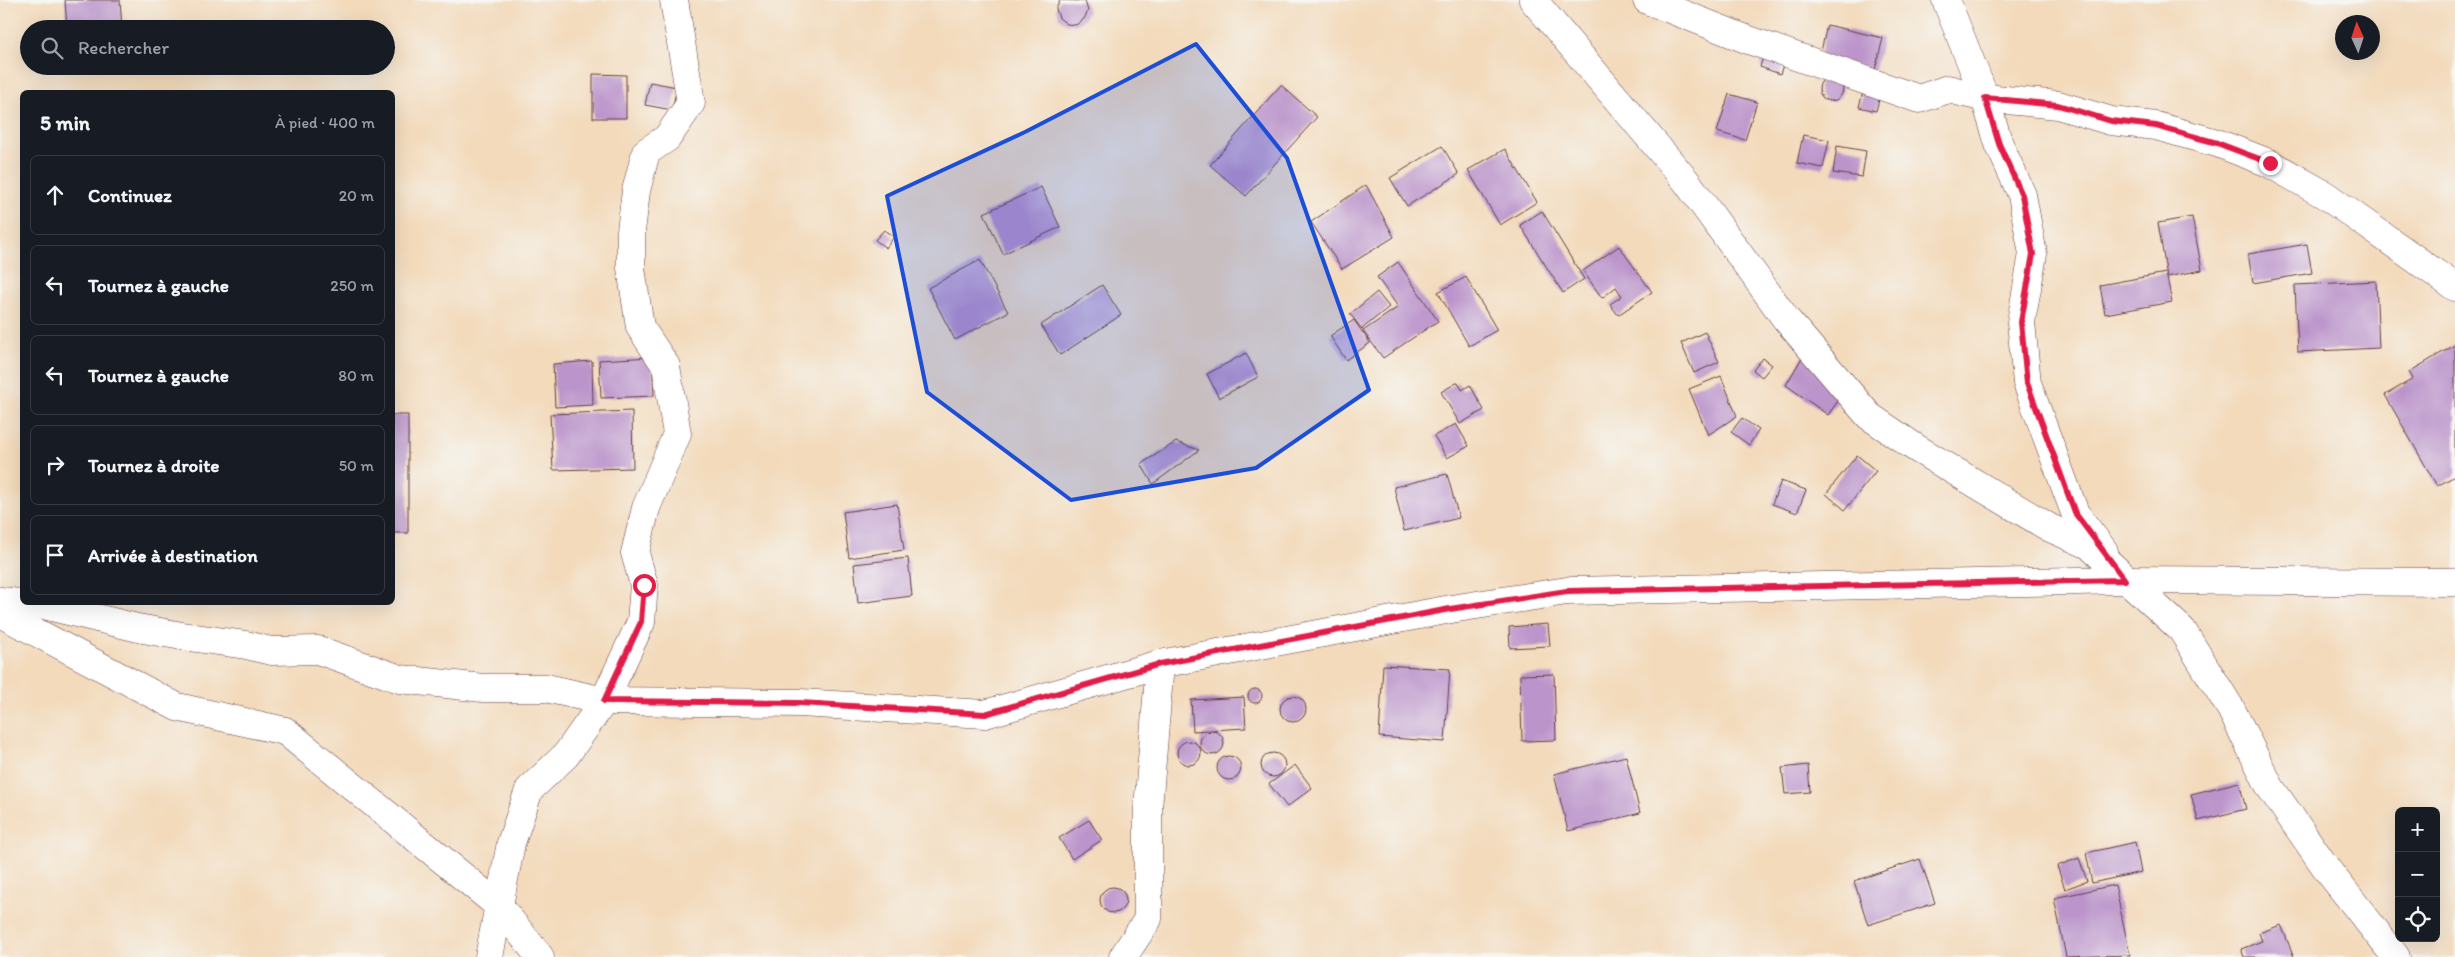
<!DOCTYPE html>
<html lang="fr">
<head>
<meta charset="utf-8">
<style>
  body { margin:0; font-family:Itim,sans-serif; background:#20242c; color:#f1f3f6 }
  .controls { position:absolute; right:15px; bottom:15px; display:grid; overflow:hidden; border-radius:8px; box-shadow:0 5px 20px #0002 }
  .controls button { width:45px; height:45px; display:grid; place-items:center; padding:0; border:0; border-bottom:1px solid #363941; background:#171b24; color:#f1f3f6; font:25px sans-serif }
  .compass { position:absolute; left:2335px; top:15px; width:45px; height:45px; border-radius:50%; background:#171b24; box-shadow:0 5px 20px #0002; rotate:357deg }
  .stop { position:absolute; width:15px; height:15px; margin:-11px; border:4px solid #e11d48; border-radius:50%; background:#fff }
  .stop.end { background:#e11d48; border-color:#fff; box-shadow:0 1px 5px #0008 }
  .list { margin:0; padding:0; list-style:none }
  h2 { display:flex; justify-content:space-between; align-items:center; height:65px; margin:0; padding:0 20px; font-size:21px }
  h2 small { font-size:16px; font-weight:400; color:#9ea1a6 }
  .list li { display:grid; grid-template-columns:32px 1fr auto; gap:15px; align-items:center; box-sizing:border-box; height:80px; margin:0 10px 10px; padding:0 10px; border:1px solid #363941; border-radius:8px }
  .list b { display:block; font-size:19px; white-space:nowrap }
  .list em { font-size:16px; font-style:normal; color:#9ea1a6 }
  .icon { flex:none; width:28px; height:28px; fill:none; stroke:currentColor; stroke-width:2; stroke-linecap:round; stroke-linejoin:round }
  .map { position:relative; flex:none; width:2455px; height:957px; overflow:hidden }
  .search { position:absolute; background:#171b24; box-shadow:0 5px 20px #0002; left:20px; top:20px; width:375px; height:55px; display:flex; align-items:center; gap:12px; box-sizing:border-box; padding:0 18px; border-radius:28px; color:#9ea1a6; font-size:19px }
  .panel { position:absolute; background:#171b24; box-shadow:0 5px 20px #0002; left:20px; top:90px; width:375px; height:515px; border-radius:8px }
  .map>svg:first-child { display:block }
</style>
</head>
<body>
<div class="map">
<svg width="2455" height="957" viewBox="0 0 2455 957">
  <rect width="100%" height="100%" fill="#f6f6f2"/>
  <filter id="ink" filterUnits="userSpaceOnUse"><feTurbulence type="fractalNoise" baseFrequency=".02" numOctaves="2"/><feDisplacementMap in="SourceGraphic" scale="10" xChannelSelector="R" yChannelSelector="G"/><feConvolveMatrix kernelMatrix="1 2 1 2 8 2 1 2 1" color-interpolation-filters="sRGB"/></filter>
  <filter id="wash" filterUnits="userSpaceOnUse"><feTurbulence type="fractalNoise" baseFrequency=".0096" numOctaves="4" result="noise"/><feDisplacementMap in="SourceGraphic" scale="20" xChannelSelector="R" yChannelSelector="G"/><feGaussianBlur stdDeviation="1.12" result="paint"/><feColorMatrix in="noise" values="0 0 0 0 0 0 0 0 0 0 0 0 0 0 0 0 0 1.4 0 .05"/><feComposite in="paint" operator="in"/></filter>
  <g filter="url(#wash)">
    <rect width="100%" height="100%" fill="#f3dabb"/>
    <g id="blocks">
      <!-- building -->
      <g fill="#bb94cb">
        <path d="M65 0H120L122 28 67 29Z"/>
        <path d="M1060 0 1085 1 1088 11 1084 19 1076 25 1067 24 1059 18 1056 9Z"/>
        <path d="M1827 25 1883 38 1875 70 1820 56Z"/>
        <path d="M1765 50 1786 56 1780 74 1760 67Z"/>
        <path d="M593 74 626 75V118H593Z"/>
        <circle cx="1831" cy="89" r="12"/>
        <path d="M650 82 677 87 672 110 645 105Z"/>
        <path d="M1281 85 1317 117 1246 196 1210 165Z"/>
        <path d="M1864 88 1881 92 1876 111 1859 107Z"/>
        <path d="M1729 94 1757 102 1745 140 1717 132Z"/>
        <path d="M1803 135 1829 140 1823 168 1797 163Z"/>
        <path d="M1442 146 1459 174 1407 206 1390 178Z"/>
        <path d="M1837 146 1866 151 1862 177 1833 173Z"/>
        <path d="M1505 149 1537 202 1500 225 1468 170Z"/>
        <path d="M1366 185 1394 237 1342 269 1311 222Z"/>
        <path d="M1041 187 1060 227 1003 254 984 213Z"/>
        <path d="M1542 211 1584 279 1563 293 1520 225Z"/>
        <path d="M2192 217 2202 270 2167 277 2158 223Z"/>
        <path d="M884 230 894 237 886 248 875 240Z"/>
        <path d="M2307 244 2312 273 2253 283 2248 254Z"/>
        <path d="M1619 246 1652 292 1618 315 1610 304 1622 296 1616 287 1602 298 1583 271Z"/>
        <path d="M980 260 1008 312 955 340 928 288Z"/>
        <path d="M1398 262 1438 321 1383 358 1363 331 1398 307 1377 277Z"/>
        <path d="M2166 273 2172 302 2105 314 2100 285Z"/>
        <path d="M1466 277 1497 330 1469 346 1438 292Z"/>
        <path d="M2376 281 2379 348 2298 352 2295 285Z"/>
        <path d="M1102 285 1121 315 1060 355 1041 325Z"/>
        <path d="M1377 292 1389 307 1362 329 1350 314Z"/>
        <path d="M1354 320 1370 343 1346 360 1330 336Z"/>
        <path d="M1705 332 1719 362 1694 373 1681 343Z"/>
        <path d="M2455 345V476L2437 486 2385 395 2413 379 2409 372Z"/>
        <path d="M1246 353 1258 377 1219 398 1207 374Z"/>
        <path d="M1804 354 1845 391 1828 415 1786 385Z"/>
        <path d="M652 357 654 396 601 398 599 360Z"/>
        <path d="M1763 358 1772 365 1762 377 1753 370Z"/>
        <path d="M592 361 593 405 555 407 553 364Z"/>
        <path d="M1721 376 1737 416 1708 435 1689 389Z"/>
        <path d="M1458 382 1462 390 1470 385 1484 410 1460 424 1441 392Z"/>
        <path d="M632 411 633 468 553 470 550 414Z"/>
        <rect x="392" y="415" width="16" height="118"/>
        <path d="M1742 418 1759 430 1749 445 1731 432Z"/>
        <path d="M1456 424 1469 446 1447 458 1434 436Z"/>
        <path d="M1176 442 1199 450 1153 484 1141 464Z"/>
        <path d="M1857 455 1876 471 1845 510 1826 494Z"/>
        <path d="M1447 474 1459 518 1404 531 1394 487Z"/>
        <path d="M1781 481 1806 490 1797 513 1772 504Z"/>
        <path d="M897 504 904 550 849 558 843 512Z"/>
        <path d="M908 558 912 596 858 603 854 564Z"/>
        <path d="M1548 624 1550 646 1510 648 1509 627Z"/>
        <path d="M1383 665 1450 669 1445 742 1379 737Z"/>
        <path d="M1554 674 1556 740 1522 741 1520 675Z"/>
        <circle cx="1255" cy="696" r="7"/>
        <circle cx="1293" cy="709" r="13"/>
        <path d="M1244 697 1246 728 1193 731 1191 700Z"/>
        <circle cx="1212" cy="743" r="12"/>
        <circle cx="1189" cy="753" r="12"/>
        <circle cx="1273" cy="765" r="12"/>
        <circle cx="1229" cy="768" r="12"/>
        <path d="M1626 756 1640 813 1568 831 1554 774Z"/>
        <path d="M1295 765 1312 788 1287 807 1269 784Z"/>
        <path d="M1808 765 1810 792 1785 794 1782 768Z"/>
        <path d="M2239 782 2246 809 2198 821 2191 794Z"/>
        <path d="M1089 820 1102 840 1072 859 1059 838Z"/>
        <path d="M2135 842 2141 872 2092 883 2086 853Z"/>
        <path d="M2079 858 2087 881 2065 889 2057 866Z"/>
        <path d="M1920 859 1935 903 1868 925 1854 881Z"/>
        <path d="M2115 885 2130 955 2066 957 2054 898Z"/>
        <circle cx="1113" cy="900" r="13"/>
        <path d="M2281 925 2294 957H2244L2241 949 2262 941 2259 933Z"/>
      </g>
    </g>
  </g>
  <g filter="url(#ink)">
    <use href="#blocks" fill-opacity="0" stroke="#633b41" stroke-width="1"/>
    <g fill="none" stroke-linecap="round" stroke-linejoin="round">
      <defs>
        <g id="street">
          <path d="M1533 0 1687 182 1786 319 1869 416 1916 448 2050 528 2089 545 2182 630 2231 709 2270 787 2329 872 2396 957"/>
          <path d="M1647 0 1746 39 1919 99 1948 89 1985 98 2058 105 2111 121 2156 126 2217 143 2269 163 2325 195 2455 287"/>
          <path d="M1946 0 1985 98 1999 144 2022 195 2033 254 2021 322 2027 383 2075 513 2104 551"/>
          <path d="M0 601 43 605 138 628 182 636 246 645 271 651 318 650 400 679 483 688H546L604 701 800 703 985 714 1160 664 1451 609 1567 591 2125 580 2455 582"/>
          <path d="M0 613 177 707 285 731 499 906 540 957"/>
          <path d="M489 957 511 843 529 790 566 755 604 701 641 622 644 585 635 553 646 508 677 434 666 366 640 327 631 268V231L636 191 646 152 667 138 691 103 674 0"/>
          <path d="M1123 957 1148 919V808L1160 664"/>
        </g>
      </defs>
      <!-- street casing -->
      <use href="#street" stroke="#633b41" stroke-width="29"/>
      <!-- street -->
      <use href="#street" stroke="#fff" stroke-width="28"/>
    </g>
  </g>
  <g fill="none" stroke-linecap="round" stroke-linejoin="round" filter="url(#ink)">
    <!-- route -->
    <path stroke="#e11d48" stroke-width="6" d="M644 585 641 622 604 701 800 703 985 714 1160 664 1450 609 1567 591 2125 580 2075 513 2027 383 2021 322 2033 254 2022 195 1999 144 1985 98 2058 105 2111 121 2156 126 2217 143 2270 163"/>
  </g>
  <!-- marked area -->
  <path fill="#1d4ed8" fill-opacity="0.2" stroke="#1d4ed8" stroke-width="4" stroke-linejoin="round" d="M1196 44 1287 158 1369 390 1256 468 1071 500 927 392 887 196 1025 132Z"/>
</svg>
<div class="controls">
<button>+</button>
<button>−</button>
<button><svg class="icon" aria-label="locate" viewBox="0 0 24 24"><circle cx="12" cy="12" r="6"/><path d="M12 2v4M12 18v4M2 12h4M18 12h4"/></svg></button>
</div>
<svg class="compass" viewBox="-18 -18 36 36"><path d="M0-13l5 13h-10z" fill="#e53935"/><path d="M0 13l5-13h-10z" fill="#9ea1a6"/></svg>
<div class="stop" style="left:644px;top:585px"></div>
<div class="stop end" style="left:2270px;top:163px"></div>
<div class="search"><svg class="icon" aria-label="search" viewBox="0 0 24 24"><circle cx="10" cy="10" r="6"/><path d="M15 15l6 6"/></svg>Rechercher</div>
<section class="panel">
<h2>5 min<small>À pied · 400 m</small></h2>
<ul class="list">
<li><svg class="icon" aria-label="ahead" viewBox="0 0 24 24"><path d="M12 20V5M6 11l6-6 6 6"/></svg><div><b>Continuez</b></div><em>20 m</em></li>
<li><svg class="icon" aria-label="left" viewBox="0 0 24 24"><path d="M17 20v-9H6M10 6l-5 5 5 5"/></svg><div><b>Tournez à gauche</b></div><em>250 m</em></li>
<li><svg class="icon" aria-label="left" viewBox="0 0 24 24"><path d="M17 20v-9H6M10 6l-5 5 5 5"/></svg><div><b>Tournez à gauche</b></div><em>80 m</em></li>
<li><svg class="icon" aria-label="right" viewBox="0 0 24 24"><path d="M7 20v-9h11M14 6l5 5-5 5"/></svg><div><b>Tournez à droite</b></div><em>50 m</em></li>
<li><svg class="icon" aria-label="arrive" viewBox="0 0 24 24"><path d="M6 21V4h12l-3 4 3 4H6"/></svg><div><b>Arrivée à destination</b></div></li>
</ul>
</section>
</div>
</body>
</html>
